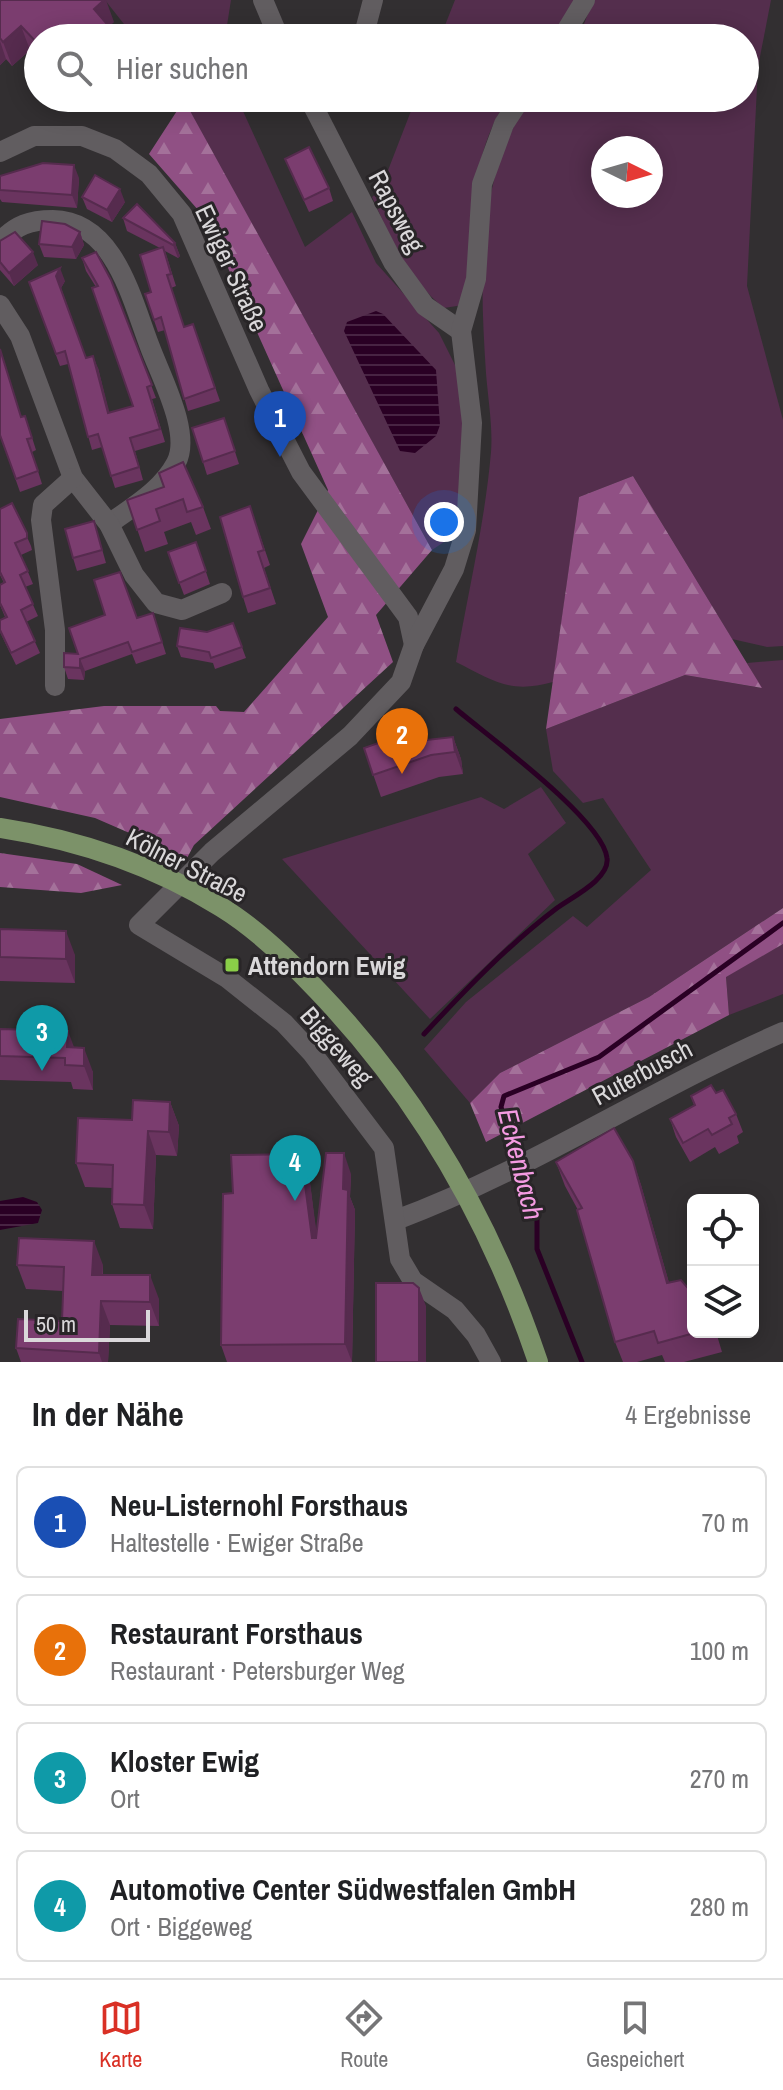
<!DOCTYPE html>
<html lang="de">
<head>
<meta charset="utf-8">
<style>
  body { margin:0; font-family:"Archivo Narrow",sans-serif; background:#f6f6f6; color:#202124 }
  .controls { position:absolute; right:24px; bottom:24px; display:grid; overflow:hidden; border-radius:12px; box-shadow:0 4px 20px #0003 }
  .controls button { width:72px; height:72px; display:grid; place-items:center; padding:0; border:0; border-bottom:2px solid #e0e0e0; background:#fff; color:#202124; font:40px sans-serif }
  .compass { position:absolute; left:591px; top:136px; width:72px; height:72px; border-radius:50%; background:#fff; box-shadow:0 4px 20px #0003; rotate:95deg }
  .scale { position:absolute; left:24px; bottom:20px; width:126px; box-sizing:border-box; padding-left:8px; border:4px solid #dad8da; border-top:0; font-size:22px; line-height:28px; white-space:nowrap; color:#dad8da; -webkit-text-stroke:6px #282527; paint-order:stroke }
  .you { position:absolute; left:444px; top:522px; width:28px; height:28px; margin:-20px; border:6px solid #fff; border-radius:50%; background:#1a73e8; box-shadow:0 0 0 12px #1a73e833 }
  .badge { display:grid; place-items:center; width:52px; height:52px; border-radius:50%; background:#d93025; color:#fff; font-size:26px; font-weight:700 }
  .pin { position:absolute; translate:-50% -66px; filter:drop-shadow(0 2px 4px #0008) }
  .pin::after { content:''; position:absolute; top:42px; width:28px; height:24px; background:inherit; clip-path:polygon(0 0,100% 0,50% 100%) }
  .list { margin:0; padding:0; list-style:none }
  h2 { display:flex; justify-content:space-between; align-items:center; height:104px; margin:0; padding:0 32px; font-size:34px }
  h2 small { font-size:26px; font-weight:400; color:#757577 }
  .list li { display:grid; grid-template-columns:52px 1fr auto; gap:24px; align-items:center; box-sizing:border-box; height:112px; margin:0 16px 16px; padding:0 16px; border:2px solid #e0e0e0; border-radius:12px }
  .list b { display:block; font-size:30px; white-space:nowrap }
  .list p { margin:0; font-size:26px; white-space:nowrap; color:#757577 }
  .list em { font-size:26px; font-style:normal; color:#757577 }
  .icon { flex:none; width:44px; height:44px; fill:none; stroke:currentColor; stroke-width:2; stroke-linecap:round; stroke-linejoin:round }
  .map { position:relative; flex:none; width:783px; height:1362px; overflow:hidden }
  .search { position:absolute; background:#fff; box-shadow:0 4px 20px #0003; left:24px; right:24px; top:24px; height:88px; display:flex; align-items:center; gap:20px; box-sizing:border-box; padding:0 28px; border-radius:44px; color:#757577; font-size:30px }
  .sheet { height:616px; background:#fff }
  nav { display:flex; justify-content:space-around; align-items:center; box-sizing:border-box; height:112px; border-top:2px solid #e0e0e0; background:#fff; font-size:22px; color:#757577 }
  nav a { display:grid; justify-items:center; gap:4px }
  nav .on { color:#d93025 }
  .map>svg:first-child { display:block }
</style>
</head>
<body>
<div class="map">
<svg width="783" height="1362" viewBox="0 0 783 1362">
  <defs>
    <pattern id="forest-firs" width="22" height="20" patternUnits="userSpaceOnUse" patternTransform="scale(2)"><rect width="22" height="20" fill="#905084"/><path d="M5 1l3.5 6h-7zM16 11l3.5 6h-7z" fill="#a4719a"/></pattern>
    <pattern id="water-rules" width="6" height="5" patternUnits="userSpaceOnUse" patternTransform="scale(2)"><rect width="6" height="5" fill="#2a0024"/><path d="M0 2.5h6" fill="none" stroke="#482443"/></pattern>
  </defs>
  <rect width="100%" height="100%" fill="#322f31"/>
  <!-- grass -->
  <g fill="#542e4d" fill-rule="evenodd">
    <path d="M105 0H231L225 38H135Z"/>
    <path d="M455 0H575L553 38H440Z"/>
    <path d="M593 0H771L758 67 747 286 783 420V646L767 647 732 639 633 476 579 497 553 682C510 694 494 681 456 662 468 593 485 522 491 452 493 427 488 399 486 373 480 280 475 177 531 98H745V38H574L584 24ZM603 148H651V196H603Z"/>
    <path d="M182 98H237L305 247 352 212 376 263 439 333 461 377 466 441 456 534 432 550Z"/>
    <path d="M416 98H509C466 156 474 237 463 305L444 308C409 280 390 237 372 197L380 191Z"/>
    <path d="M783 660V908L649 997 500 1073 470 1103 424 1049 466 1002 573 916 587 927 651 870 603 798 583 803 553 771 546 729 685 675 761 688 747 663Z"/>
    <path d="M541 787 566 823 528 854 555 900 430 1019 282 859 481 797 504 809Z"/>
    <path d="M783 944V994L729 1015 726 976Z"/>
  </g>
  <!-- forest -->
  <g fill="url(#forest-firs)">
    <path d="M184 100 432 550 376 615 393 662 194 845 187 858 95 818 0 797V719L104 706H216L220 711 244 712 328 617 301 544 328 490 206 219 149 154Z"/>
    <path d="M633 476 762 688 685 675 546 729 579 497Z"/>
    <path d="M0 853 77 864 122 885 81 893 0 887Z"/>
    <path d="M783 908V944L726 977 729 1015 486 1142 470 1103 500 1073 649 997Z"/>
  </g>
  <!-- water -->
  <g fill="url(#water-rules)">
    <path d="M376 311 383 314 436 370 440 425 436 436 415 453 400 451 344 331 347 322Z"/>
    <path d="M23 1197 37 1202 42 1210 38 1223 0 1230V1201Z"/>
  </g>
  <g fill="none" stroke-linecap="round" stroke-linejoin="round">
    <!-- stream -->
    <g stroke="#2a0024" stroke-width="5">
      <path d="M424 1034C466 989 508 945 557 908 572 897 610 879 607 858 603 820 488 736 456 709"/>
      <path d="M518 1161 501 1107 504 1096 599 1057 783 923"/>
      <path d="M522 1170 537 1211V1249L582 1362"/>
    </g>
    <!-- minor -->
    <g stroke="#615d60" stroke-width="20">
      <path d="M263 0 279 38"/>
      <path d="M363 38 373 0"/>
      <path d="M562 38 585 0"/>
      <path d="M309 98 393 262 425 306 461 331"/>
      <path d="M0 152 34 136H82L115 149 149 174 182 214 259 390 301 472 408 617 414 645"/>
      <path d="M0 242C16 225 30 220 53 220 115 221 132 301 150 347 161 377 192 434 176 463 162 490 132 507 109 524"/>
      <path d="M0 305 20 336 73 478 109 524 134 575 156 603 182 610 222 593"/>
      <path d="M55 686V630L41 520 43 505 73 478"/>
      <path d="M396 1220C531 1170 651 1089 783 1032"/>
      <path d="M491 1362 476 1335 455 1310 413 1281 400 1259 384 1148 312 1053 284 1023 227 978 139 925 212 852 350 736 401 682 414 645 454 569 466 530 472 423 461 331 476 279 482 184 504 124 521 98"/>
    </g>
    <!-- major -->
    <path stroke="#7c9269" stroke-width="20" d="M0 828C79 840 153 865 221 907 257 929 288 959 317 990 420 1097 491 1222 538 1362"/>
  </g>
  <!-- wall -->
  <g fill="#6a345f">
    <path d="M0 1 114 22 38 38V59L30 50 12 66 6 59 0 65Z"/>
    <path d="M98 98H119L107 109Z"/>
    <path d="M285 159 329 188 333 201 309 212Z"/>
    <path d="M0 176 79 178 77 208 2 202 0 199Z"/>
    <path d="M82 197 125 202 112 222 87 209Z"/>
    <path d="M123 218 175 243 180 256 178 258 165 251 176 286 171 288 184 327 193 324 220 401 188 411 165 330 158 332 145 294 151 292 160 248 127 231Z"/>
    <path d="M80 232 84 245 76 259 44 257 39 244Z"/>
    <path d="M0 241 38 265 14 286 0 270Z"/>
    <path d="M82 258 111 280 156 398 152 399 165 442 135 451 143 480 115 488 102 447 92 450 68 364 60 366 29 282 65 281 61 288 86 358 98 368 109 413 133 406 96 287 86 271Z"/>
    <path d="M21 417 29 428 36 450 32 452 42 484 20 492 0 435Z"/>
    <path d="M224 418 239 464 207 475 203 462Z"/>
    <path d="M164 487 203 507 211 529 196 535 191 522 164 532 168 544 145 552 127 500Z"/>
    <path d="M12 503 31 546 32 550 21 555 33 584 25 587 38 616 26 622 40 653 16 665 0 632V620L5 617 0 605V585L4 583 0 575V509Z"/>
    <path d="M250 506 270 565 264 568 276 604 248 613 243 597Z"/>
    <path d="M94 521 106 563 77 571 73 558Z"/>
    <path d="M196 542 210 584 184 595 168 552Z"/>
    <path d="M153 613 166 654 136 664 132 654 85 671 84 680 68 679 64 667 137 618Z"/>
    <path d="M233 623 246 658 215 669 213 663 181 657 177 646 207 632Z"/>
    <path d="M453 737 461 759 463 774 439 777 381 797 364 748Z"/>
    <path d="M0 929 75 955V983L0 981Z"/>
    <path d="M0 1029 74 1047 93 1072V1090L73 1089 71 1082 0 1080Z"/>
    <path d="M716 1093 736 1114 743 1132 737 1136 739 1143 719 1154 715 1147 690 1162 676 1137 670 1119 694 1105 691 1096Z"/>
    <path d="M170 1102 179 1126 177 1156 156 1155 153 1229 120 1228 112 1204V1188L85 1187 76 1163 132 1120Z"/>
    <path d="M301 1154 309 1175 316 1232 351 1174 350 1197 355 1210 352 1362H227L221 1345 233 1193Z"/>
    <path d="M633 1161 641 1185 669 1283 693 1332H716L722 1352 684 1362H665L662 1355 637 1362H623L615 1342 578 1210 565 1186 556 1162Z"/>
    <path d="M17 1265H103V1275L159 1299V1326L110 1325 108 1362H21L16 1348 62 1321 63 1291 26 1289Z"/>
  </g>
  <!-- shaded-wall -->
  <g fill="#562b4e">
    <path d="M104 0H106L114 22 103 33 94 9Z"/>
    <path d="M21 26 30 50 12 66 3 42Z"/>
    <path d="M0 41 6 59 0 65Z"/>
    <path d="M104 98H119L107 109Z"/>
    <path d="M74 165 79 178 77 208 72 195Z"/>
    <path d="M120 189 125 202 112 222 107 210Z"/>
    <path d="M80 232 84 245 76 259 72 247Z"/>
    <path d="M175 243 180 256 178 258 173 245Z"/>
    <path d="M33 252 38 265 14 286 9 273Z"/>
    <path d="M60 268 65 281 61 288 56 276Z"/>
    <path d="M93 356 98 368 113 426 108 413Z"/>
    <path d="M80 659 85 671 84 680 80 668Z"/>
    <path d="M453 737 461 759 463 774 455 752Z"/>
    <path d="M66 931 75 955V983L66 959Z"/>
    <path d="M68 1031 77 1055 67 1047Z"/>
    <path d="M84 1048 93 1072V1090L84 1066Z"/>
    <path d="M170 1102 179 1126 177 1156 169 1132Z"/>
    <path d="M148 1131 156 1155 153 1229 144 1205Z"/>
    <path d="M344 1153 351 1174 350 1197 355 1210 352 1362 345 1344 343 1189Z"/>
    <path d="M301 1154 309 1175 320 1259 312 1238Z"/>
    <path d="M633 1161 641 1185 676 1307 667 1283Z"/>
    <path d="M94 1241 103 1265 101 1299 92 1275Z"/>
    <path d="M150 1275 159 1299V1326L150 1302Z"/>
    <path d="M419 1288 426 1306V1362H419Z"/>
    <path d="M101 1301 110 1325 108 1362H102L99 1353Z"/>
  </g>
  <!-- building -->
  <g fill="#7b3d6f" stroke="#562b4e" stroke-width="2">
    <path d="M1 0H104L94 9 119 38H38V44L21 26 3 42 0 38V1Z"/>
    <path d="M309 147 329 188 304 200 285 159Z"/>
    <path d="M43 163 74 165 72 195 0 190V176Z"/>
    <path d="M95 175 120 189 107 210 82 197Z"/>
    <path d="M137 204 175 243 173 245 123 218Z"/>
    <path d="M42 221 65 224 80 232 72 247 39 244Z"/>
    <path d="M15 232 33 252 9 273 0 262V241Z"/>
    <path d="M163 247 171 274 167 275 184 327 193 324 215 388 184 399 161 317 154 320 145 294 151 292 140 255Z"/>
    <path d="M96 252 111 280 152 385 147 387 160 429 130 438 139 467 111 476 98 434 88 437 65 351 56 354 29 282 60 268 56 276 86 358 93 356 108 413 133 406 92 288 98 286 82 258Z"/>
    <path d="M0 349 21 417 25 416 32 438 27 439 38 471 16 479 0 435Z"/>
    <path d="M224 418 235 451 203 462 192 428Z"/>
    <path d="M183 462 203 507 187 512 183 499 156 509 160 521 137 530 127 500 164 487 159 473Z"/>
    <path d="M12 503 27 533V538L15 543 28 571 20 575 33 604 21 610 35 641 11 653 0 630V620L7 617 0 603V585L5 582 0 572V509Z"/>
    <path d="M250 506 264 550 258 552 270 588 243 597 220 517Z"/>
    <path d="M94 521 102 550 73 558 65 529Z"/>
    <path d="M196 542 206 571 179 583 168 552Z"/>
    <path d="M120 572 137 618 153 613 162 642 132 652 128 642 80 659V668L64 667V653L78 654 69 628 105 615 94 580Z"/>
    <path d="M233 623 242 647 211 658 209 652 177 646 180 628 207 632Z"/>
    <path d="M415 730 418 741 453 737 455 752 431 755 373 775 364 748Z"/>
    <path d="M0 929 66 931V959L0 957Z"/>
    <path d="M0 1029 68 1031 67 1047 84 1048V1066L65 1065V1058L0 1056Z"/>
    <path d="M711 1085 716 1093 723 1090 736 1114 729 1118 732 1124 712 1135 708 1129 683 1143 670 1119 695 1105 691 1096Z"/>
    <path d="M133 1100 170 1102 169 1132 148 1131 144 1205 112 1204 113 1165 76 1163 78 1118 132 1120Z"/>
    <path d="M614 1128 633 1161 667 1283 681 1280 693 1294V1332H698L658 1343 654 1331 615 1342 577 1210 582 1208 556 1162Z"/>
    <path d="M326 1153H344L343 1189 348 1190 345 1344 221 1345 223 1194 233 1193 231 1155 301 1154 312 1238H316Z"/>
    <path d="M19 1238 94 1241 92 1275H150V1302L101 1301 99 1353 16 1348 18 1319 62 1321 64 1267 17 1265Z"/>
    <path d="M376 1283H413L419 1288V1362H376Z"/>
  </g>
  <!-- markers -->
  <rect fill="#8ace48" stroke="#282527" stroke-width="3" x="224" y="957" width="16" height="16" rx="4"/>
  <g text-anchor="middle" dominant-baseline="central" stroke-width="6" stroke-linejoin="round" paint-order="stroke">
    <!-- street labels -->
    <g font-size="26" fill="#dad8da" stroke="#282527">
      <text transform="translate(397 211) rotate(62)">Rapsweg</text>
      <text transform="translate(232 268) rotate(65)">Ewiger Straße</text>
      <text transform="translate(187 865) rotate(27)">Kölner Straße</text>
      <text transform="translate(337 1046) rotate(49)">Biggeweg</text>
      <text transform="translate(642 1072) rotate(-28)">Ruterbusch</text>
    </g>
    <!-- poi labels -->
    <g font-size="26" font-weight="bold" fill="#dad8da" stroke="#282527" text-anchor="start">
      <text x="248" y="965">Attendorn Ewig</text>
    </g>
    <!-- water labels -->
    <g font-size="28" font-style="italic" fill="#f49be2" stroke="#282527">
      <text transform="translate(521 1164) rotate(76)">Eckenbach</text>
    </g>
  </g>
</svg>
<div class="controls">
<button><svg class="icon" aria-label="locate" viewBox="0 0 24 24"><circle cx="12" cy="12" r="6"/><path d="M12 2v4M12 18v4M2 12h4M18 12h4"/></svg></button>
<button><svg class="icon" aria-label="layers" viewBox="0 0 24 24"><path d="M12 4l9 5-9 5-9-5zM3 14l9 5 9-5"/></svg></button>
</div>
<svg class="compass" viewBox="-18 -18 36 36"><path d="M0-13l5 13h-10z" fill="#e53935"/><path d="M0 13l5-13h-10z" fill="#757577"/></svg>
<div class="scale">50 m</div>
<div class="you"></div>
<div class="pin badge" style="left:280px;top:457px;background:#1a4fb4">1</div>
<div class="pin badge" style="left:402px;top:774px;background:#e8710a">2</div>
<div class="pin badge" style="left:42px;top:1071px;background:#0f9aa8">3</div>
<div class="pin badge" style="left:295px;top:1201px;background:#0f9aa8">4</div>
<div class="search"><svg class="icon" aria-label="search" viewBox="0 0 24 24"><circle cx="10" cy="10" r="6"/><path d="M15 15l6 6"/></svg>Hier suchen</div>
</div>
<section class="sheet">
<h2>In der Nähe<small>4 Ergebnisse</small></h2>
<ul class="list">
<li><span class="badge" style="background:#1a4fb4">1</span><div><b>Neu-Listernohl Forsthaus</b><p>Haltestelle · Ewiger Straße</p></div><em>70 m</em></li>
<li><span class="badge" style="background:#e8710a">2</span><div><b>Restaurant Forsthaus</b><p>Restaurant · Petersburger Weg</p></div><em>100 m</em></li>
<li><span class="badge" style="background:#0f9aa8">3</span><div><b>Kloster Ewig</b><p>Ort</p></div><em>270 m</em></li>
<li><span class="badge" style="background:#0f9aa8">4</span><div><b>Automotive Center Südwestfalen GmbH</b><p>Ort · Biggeweg</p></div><em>280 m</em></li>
</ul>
</section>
<nav>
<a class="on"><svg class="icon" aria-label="map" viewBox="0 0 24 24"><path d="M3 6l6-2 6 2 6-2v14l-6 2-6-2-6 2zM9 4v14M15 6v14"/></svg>Karte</a>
<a><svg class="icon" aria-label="directions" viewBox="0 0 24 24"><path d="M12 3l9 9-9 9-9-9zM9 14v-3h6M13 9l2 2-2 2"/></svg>Route</a>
<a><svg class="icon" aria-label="saved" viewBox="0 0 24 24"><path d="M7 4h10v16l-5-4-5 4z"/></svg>Gespeichert</a>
</nav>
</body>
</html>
